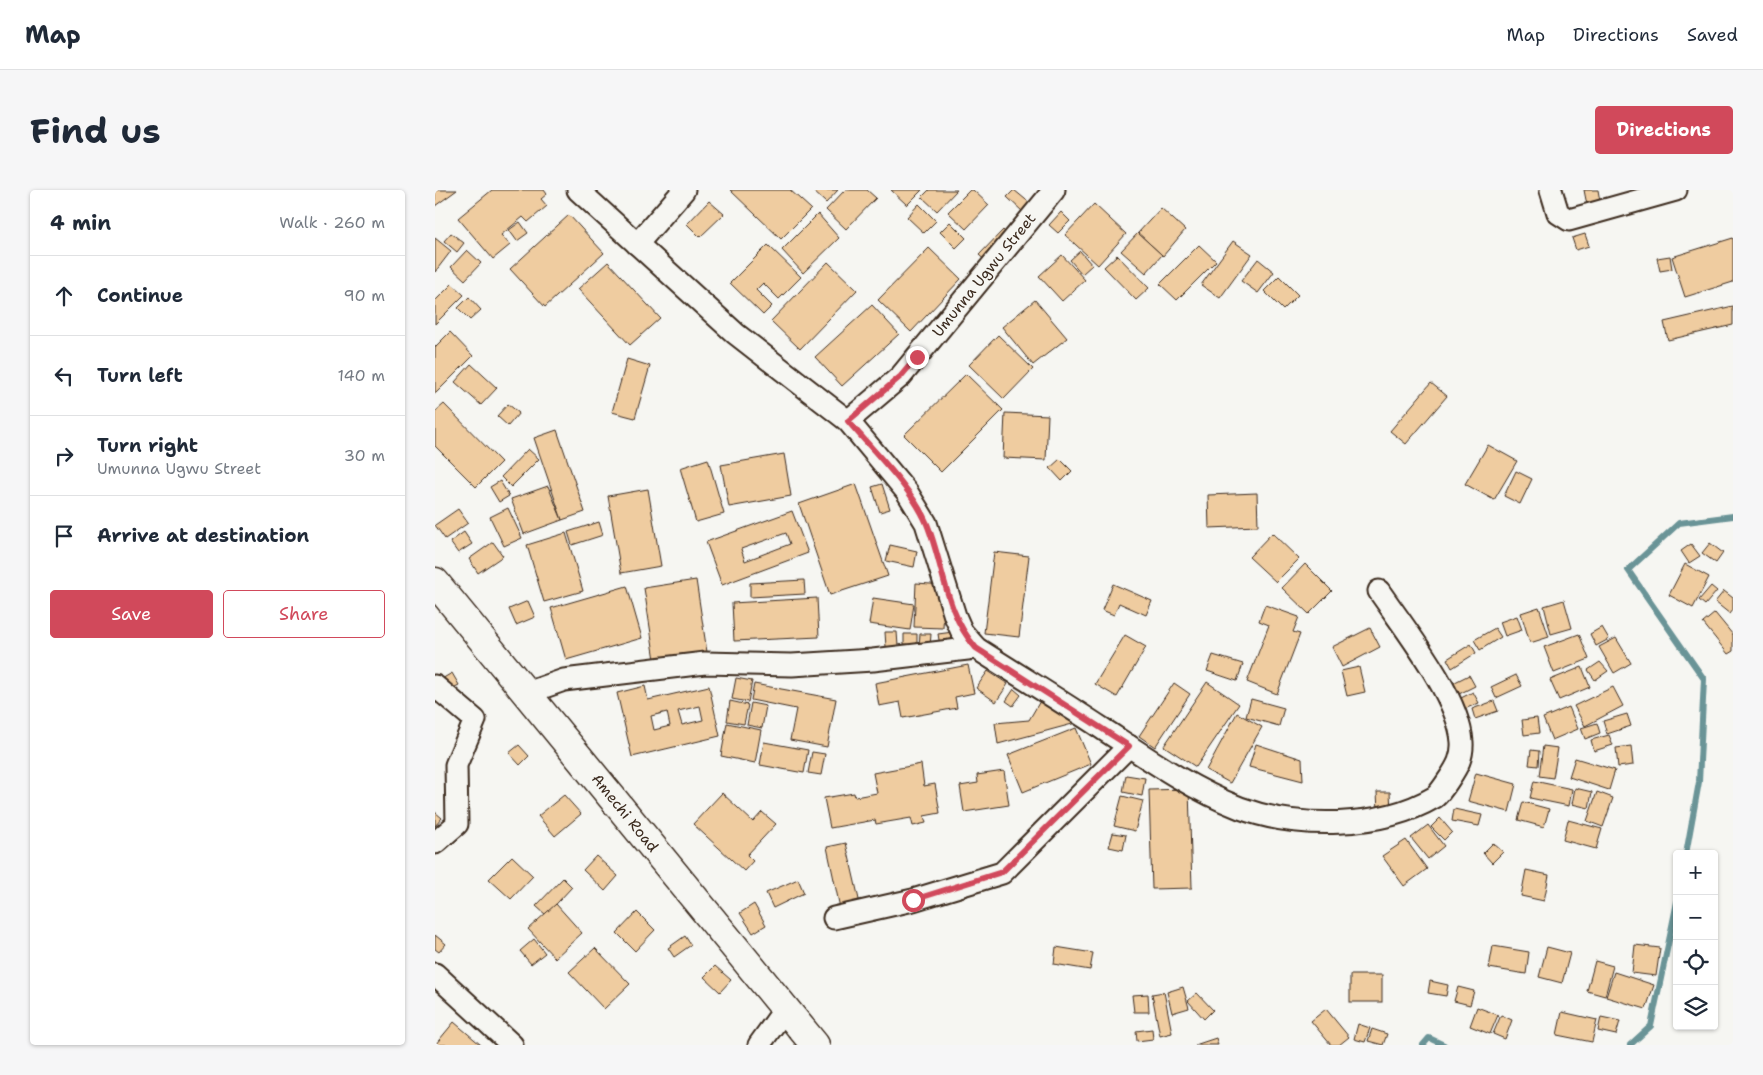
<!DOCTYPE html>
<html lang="en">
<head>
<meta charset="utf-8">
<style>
  body { margin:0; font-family:"Shantell Sans",sans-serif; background:#f6f6f7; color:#1f2937 }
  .controls { position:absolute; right:15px; bottom:15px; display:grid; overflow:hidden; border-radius:5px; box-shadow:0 1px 4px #0004 }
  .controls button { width:45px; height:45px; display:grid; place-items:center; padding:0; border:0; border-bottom:1px solid #e0e1e3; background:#fff; color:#1f2937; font:25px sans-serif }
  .stop { position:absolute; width:15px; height:15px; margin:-11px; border:4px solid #d1495b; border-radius:50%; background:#fff }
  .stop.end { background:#d1495b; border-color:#fff; box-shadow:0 1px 5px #0008 }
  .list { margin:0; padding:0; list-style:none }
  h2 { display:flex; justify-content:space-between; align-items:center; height:65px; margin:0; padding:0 20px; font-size:21px }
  h2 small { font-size:16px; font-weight:400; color:#747a83 }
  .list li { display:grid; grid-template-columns:32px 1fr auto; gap:15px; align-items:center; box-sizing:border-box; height:80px; padding:0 20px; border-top:1px solid #e0e1e3 }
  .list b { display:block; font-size:19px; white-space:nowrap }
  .list p { margin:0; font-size:16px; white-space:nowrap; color:#747a83 }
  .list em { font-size:16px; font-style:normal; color:#747a83 }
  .actions { display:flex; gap:10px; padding:15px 20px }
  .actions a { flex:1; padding:11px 0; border:1px solid #d1495b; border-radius:5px; text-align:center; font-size:18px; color:#d1495b }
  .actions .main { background:#d1495b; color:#fff }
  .icon { flex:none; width:28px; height:28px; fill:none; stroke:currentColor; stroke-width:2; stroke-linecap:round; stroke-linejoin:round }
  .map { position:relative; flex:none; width:1298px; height:855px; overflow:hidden; border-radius:5px }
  header { display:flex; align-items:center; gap:30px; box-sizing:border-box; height:70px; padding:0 25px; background:#fff; border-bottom:1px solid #e0e1e3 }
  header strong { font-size:24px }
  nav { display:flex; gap:28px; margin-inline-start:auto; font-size:18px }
  .intro { display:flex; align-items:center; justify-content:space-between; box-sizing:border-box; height:120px; padding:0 30px }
  h1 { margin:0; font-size:35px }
  .button { padding:12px 22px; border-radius:5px; background:#d1495b; color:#fff; font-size:18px; font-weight:700 }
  main { display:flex; gap:30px; padding:0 30px }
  aside { flex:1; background:#fff; border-radius:5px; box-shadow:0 1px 4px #0004 }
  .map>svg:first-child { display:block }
</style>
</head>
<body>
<header>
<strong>Map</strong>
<nav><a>Map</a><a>Directions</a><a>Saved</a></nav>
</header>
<div class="intro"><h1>Find us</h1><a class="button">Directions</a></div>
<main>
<aside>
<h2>4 min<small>Walk · 260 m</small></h2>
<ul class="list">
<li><svg class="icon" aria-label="ahead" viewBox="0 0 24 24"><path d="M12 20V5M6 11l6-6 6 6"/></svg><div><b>Continue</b></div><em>90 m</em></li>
<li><svg class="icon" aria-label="left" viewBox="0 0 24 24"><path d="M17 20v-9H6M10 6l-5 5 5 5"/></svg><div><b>Turn left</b></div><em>140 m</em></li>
<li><svg class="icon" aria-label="right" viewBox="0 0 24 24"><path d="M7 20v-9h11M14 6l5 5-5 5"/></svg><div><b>Turn right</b><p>Umunna Ugwu Street</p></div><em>30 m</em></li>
<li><svg class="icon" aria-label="arrive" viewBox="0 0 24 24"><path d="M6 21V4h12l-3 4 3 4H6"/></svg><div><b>Arrive at destination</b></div></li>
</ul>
<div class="actions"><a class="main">Save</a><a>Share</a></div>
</aside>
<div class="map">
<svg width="1298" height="855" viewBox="0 0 1298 855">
  <rect width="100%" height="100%" fill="#f6f6f2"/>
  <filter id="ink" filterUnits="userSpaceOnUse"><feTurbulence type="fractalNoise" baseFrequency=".02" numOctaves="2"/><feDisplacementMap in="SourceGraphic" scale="10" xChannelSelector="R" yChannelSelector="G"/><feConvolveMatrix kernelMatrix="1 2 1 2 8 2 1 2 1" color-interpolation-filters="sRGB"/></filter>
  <g filter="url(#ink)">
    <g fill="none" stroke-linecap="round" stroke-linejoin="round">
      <!-- stream -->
      <g stroke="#6b9497" stroke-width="6">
        <path d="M1251 664 1264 592 1269 489 1193 380 1244 333 1298 326"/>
        <path d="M988 855 994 848 1009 855"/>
        <path d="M1195 855 1216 836 1242 712"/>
      </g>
    </g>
    <!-- building -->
    <g fill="#efcca0" stroke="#3b2a1e" fill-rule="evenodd">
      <path d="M0 0H22L0 16Z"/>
      <path d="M57 0H109L112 4 106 9 112 16 93 32 88 27 66 45 75 55 58 69 23 28Z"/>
      <path d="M295 0H355L376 19 346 49Z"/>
      <path d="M377 0H403L391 13Z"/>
      <path d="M410 0H432L441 8 411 39 391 20Z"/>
      <path d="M456 0H487L472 15Z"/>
      <path d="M494 0H522L502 21 487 7Z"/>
      <path d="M535 0H538L554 15 531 39 513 22Z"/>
      <path d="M579 0 596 14 588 22 572 7Z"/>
      <path d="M1149 0H1163L1166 17 1153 20Z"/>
      <path d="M274 11 289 24 265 47 252 34Z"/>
      <path d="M484 14 501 31 489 43 472 27Z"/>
      <path d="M659 14 691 44 663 75 630 45Z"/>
      <path d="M726 18 750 40 728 66 703 43Z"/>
      <path d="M626 22 635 31 623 43 614 35Z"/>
      <path d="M383 24 404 48 368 83 347 60Z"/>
      <path d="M134 25 169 63 110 117 75 79Z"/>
      <path d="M85 32 93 43 82 51 74 40Z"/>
      <path d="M515 32 531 48 521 58 505 42Z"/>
      <path d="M568 40 576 48 553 73 544 65Z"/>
      <path d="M16 43 29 53 22 62 9 51Z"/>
      <path d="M703 43 727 65 711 83 686 61Z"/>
      <path d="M1150 44 1154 56 1141 60 1137 48Z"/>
      <path d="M0 48 16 61 0 82Z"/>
      <path d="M1298 48V92L1250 107 1237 67Z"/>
      <path d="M798 51 817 64 785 108 766 95Z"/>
      <path d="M333 55 366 87 344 109 328 93 321 100 337 116 328 125 295 93Z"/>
      <path d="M764 55 781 71 742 110 725 94Z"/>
      <path d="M494 58 526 89 476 142 443 110Z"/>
      <path d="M32 60 46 73 30 90 16 77Z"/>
      <path d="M645 61 657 75 647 84 635 70Z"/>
      <path d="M627 65 650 90 627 111 604 86Z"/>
      <path d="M682 65 714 98 701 110 669 77Z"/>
      <path d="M1235 66 1237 79 1225 81 1222 68Z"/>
      <path d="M823 69 839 82 823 103 806 91Z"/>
      <path d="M173 72 225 128 195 155 143 99Z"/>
      <path d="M393 72 422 100 365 159 336 131Z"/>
      <path d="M844 86 863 105 848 120 829 101Z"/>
      <path d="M17 94 29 105 0 134V111Z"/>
      <path d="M34 107 46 120 35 130 23 118Z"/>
      <path d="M600 110 632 148 598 175 567 137Z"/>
      <path d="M437 115 464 144 407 196 380 167Z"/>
      <path d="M1298 116V135L1233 150 1229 132Z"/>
      <path d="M15 142 38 166 0 204V157Z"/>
      <path d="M563 145 598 179 569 209 534 175Z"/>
      <path d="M192 169 215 176 200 228 177 222Z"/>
      <path d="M36 174 62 198 46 215 20 192Z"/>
      <path d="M531 184 568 220 506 282 469 245Z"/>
      <path d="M996 193 1012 206 971 254 955 241Z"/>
      <path d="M9 214 66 272 41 297 0 256V222Z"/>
      <path d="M73 214 84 223 73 236 62 226Z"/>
      <path d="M570 223 613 225 611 270 568 268Z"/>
      <path d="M122 240 150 322 127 330 99 248Z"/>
      <path d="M1053 255 1082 271 1059 310 1030 294Z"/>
      <path d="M93 259 104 269 76 297 66 287Z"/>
      <path d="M349 264 356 306 294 317 286 275Z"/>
      <path d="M273 269 289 324 261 332 245 278Z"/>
      <path d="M625 269 637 281 627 291 615 278Z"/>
      <path d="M1081 281 1097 289 1085 314 1069 306Z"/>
      <path d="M65 291 74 306 64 312 55 297Z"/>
      <path d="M421 294 453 386 395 405 364 314Z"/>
      <path d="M447 294 455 319 445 322 437 297Z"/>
      <path d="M113 296 127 330 89 344 76 309Z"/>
      <path d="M213 299 226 376 186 383 173 306Z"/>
      <path d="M822 303 823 336 774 338 773 305Z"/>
      <path d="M73 318 87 348 69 356 55 327Z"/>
      <path d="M23 319 33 333 10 349 0 335Z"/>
      <path d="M357 321 373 363 287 395 271 352ZM351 343 355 354 310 371 306 359Z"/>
      <path d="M164 332 168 345 137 355 133 342Z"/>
      <path d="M29 342 37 354 23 363 15 352Z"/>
      <path d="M131 343 148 401 109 412 92 355Z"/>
      <path d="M837 343 864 369 841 392 814 367Z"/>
      <path d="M58 352 68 366 43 383 34 369Z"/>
      <path d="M1275 353 1288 363 1281 373 1267 363Z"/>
      <path d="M1256 354 1265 366 1254 373 1246 361Z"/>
      <path d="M455 355 482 361 479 377 451 371Z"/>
      <path d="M559 362 594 366 584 447 549 443Z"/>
      <path d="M870 374 897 401 874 424 847 398Z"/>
      <path d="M1250 374 1274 387 1258 418 1234 405Z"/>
      <path d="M261 390 272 462 220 470 209 398Z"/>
      <path d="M369 390 370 404 315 407V393Z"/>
      <path d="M481 393 510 395 508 438 479 437Z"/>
      <path d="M678 394 717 411 711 425 684 413 679 425 667 420Z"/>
      <path d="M192 396 207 448 131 470 116 418Z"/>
      <path d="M1276 396 1282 401 1270 415 1264 410Z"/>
      <path d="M1289 401 1298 408V420L1295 424 1280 412Z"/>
      <path d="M382 408 384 447 299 451 297 413Z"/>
      <path d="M438 408 479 414 475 440 434 434Z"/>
      <path d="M1129 410 1137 438 1116 444 1109 416Z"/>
      <path d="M93 411 100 427 81 435 74 419Z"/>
      <path d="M830 415 864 427 858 442 865 444 842 504 812 492 834 435 824 431Z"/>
      <path d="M1104 417 1114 447 1095 453 1086 423Z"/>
      <path d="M1280 423 1298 445V461L1293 464 1268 433Z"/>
      <path d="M1082 426 1087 440 1070 446 1065 432Z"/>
      <path d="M1167 437 1174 449 1161 456 1155 444Z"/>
      <path d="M935 438 945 457 907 477 897 457Z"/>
      <path d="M1060 438 1066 447 1045 460 1039 450Z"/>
      <path d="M450 442H462L463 456 451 457Z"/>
      <path d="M518 442 519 453 505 456 503 444Z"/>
      <path d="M469 444H482V455L469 454Z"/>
      <path d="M485 444H496L495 457 484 456Z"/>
      <path d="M1144 444 1154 469 1119 483 1109 457Z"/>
      <path d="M690 445 711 457 682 507 660 494Z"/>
      <path d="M1181 448 1196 473 1179 483 1164 457Z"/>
      <path d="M1036 454 1041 463 1017 478 1012 469Z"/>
      <path d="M778 465 808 474 802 491 772 481Z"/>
      <path d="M1165 472 1173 481 1160 490 1153 480Z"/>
      <path d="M533 475 539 503 520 507 522 518 468 528 465 512 444 516 440 493Z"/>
      <path d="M924 477 930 502 912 506 906 481Z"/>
      <path d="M1147 477 1155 497 1124 510 1115 490Z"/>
      <path d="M553 481 573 494 561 512 541 498Z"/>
      <path d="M17 483 24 495 12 501 5 490Z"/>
      <path d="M1034 485 1040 496 1020 506 1014 495Z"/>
      <path d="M1081 485 1087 496 1061 508 1056 497Z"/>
      <path d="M301 488 317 491 313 512 297 509Z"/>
      <path d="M772 492 804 514 761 577 729 556Z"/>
      <path d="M739 493 755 504 720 557 704 546Z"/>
      <path d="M319 494 401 509 392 557 355 550 361 519 316 510Z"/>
      <path d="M210 496 213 510 274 496 285 546 197 567 182 503ZM265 516 268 530 247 535 243 521ZM232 522 235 536 219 540 216 526Z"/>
      <path d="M1178 497 1188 516 1150 536 1139 516Z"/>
      <path d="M579 499 586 505 578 516 571 511Z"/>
      <path d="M1038 502 1044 513 1027 520 1022 510Z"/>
      <path d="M816 509 849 518 844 536 811 527Z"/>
      <path d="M295 511 313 515 309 534 292 531Z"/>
      <path d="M605 511 641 533 563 554 560 533 594 530Z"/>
      <path d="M1059 511 1063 521 1040 529 1037 519Z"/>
      <path d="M316 513 331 516 327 538 312 535Z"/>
      <path d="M1134 517 1143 539 1117 550 1108 528Z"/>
      <path d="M802 523 827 537 795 593 771 580Z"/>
      <path d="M1192 524 1196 536 1172 544 1168 531Z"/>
      <path d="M1102 528 1104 543 1089 545 1087 530Z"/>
      <path d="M292 533 326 540 320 573 286 566Z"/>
      <path d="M1162 533 1165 543 1150 549 1146 538Z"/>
      <path d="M641 538 656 574 588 602 573 565Z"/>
      <path d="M1174 545 1178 555 1159 561 1156 550Z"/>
      <path d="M329 552 373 560 369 583 325 575Z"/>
      <path d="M821 554 867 569 868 591 814 577Z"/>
      <path d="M84 555 94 566 85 575 74 563Z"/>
      <path d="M1108 556 1123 558 1118 588 1104 586Z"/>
      <path d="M1196 556 1198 575 1183 577 1181 558Z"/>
      <path d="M1096 560 1104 561 1103 576 1094 575Z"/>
      <path d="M377 562 390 564 386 585 373 583Z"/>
      <path d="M1140 568 1180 580 1174 600 1134 587Z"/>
      <path d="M486 574 489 596 500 594 505 623 489 626 491 633 478 636 476 628 441 634 440 630 395 638 389 608 419 603 420 607 442 603 438 583Z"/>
      <path d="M569 581 574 615 529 622 525 596 543 593 542 585Z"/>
      <path d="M1041 583 1081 594 1074 622 1033 611Z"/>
      <path d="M691 585 710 588 707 606 688 602Z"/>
      <path d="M1099 591 1137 599 1134 616 1095 608Z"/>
      <path d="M1140 598 1157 602 1154 618 1137 614Z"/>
      <path d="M754 599 757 698 717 699 714 600Z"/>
      <path d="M942 602H955L956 621H943Z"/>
      <path d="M1162 602 1178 608 1168 637 1152 631Z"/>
      <path d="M287 603 318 632 327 622 341 634 312 665 318 671 309 681 258 634Z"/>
      <path d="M129 605 146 624 120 646 103 626Z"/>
      <path d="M687 606 708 611 700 641 679 636Z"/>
      <path d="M1088 612 1114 619 1109 637 1083 630Z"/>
      <path d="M1019 619 1047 625 1044 636 1017 631Z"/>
      <path d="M0 622 7 628 0 636Z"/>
      <path d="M1005 628 1017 642 1009 650 996 637Z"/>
      <path d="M1133 630 1167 639 1161 659 1128 650Z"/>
      <path d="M993 635 1009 656 993 669 976 648Z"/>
      <path d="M678 643 691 645 688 660 674 657Z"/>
      <path d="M971 650 992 679 969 696 947 666Z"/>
      <path d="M411 653 425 714 405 718 392 657Z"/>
      <path d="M1058 653 1068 662 1057 673 1048 663Z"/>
      <path d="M77 666 98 686 76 709 54 689Z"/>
      <path d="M161 666 183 686 170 701 148 680Z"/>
      <path d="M1091 680 1114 685 1109 711 1086 706Z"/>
      <path d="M128 688 137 697 111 725 101 716Z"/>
      <path d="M363 689 369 703 338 718 331 703Z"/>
      <path d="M121 714 147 743 120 768 93 739Z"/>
      <path d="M319 714 331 735 318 743 305 723Z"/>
      <path d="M202 722 220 740 200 761 182 743Z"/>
      <path d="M0 745 11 754 4 762 0 759Z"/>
      <path d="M250 746 256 755 239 767 233 758Z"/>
      <path d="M99 749 110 763 96 774 85 761Z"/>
      <path d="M1200 755 1225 758 1221 786 1197 783Z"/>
      <path d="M1058 756 1094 762 1091 784 1054 778Z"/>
      <path d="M621 757 658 763 655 780 619 774Z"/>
      <path d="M1112 757 1135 763 1127 793 1104 787Z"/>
      <path d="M160 758 195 794 169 819 134 782Z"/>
      <path d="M1160 771 1178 776 1170 806 1152 801Z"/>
      <path d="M280 776 296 790 285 802 269 787Z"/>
      <path d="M1179 782 1219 795 1211 819 1171 807Z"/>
      <rect x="915" y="785" width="32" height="27"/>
      <path d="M995 791 1013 795 1011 806 993 803Z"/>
      <path d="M748 797 754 818 737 823 732 802Z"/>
      <path d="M1023 797 1039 801 1035 815 1019 811Z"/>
      <path d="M729 802 737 843 725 846 717 804Z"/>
      <path d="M762 803 778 820 769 829 753 811Z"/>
      <path d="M713 804 714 822H699L697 805Z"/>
      <path d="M1042 817 1063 825 1055 844 1035 836Z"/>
      <path d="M891 819 914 847 904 855H896L876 831Z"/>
      <path d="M1127 822 1162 830 1157 852 1122 845Z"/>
      <path d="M1066 825 1077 830 1070 849 1058 844Z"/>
      <path d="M1166 827 1185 831 1181 845 1163 841Z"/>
      <path d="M19 832 46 855H0Z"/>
      <path d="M923 834 935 838 930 852 919 849Z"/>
      <path d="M717 839 718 849 702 851 701 841Z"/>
      <path d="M937 839 952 844 948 855 933 851Z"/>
      <path d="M781 848 783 855H760Z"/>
    </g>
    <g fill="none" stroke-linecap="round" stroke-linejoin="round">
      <defs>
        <g id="street">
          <path d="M143 0 301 144 413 231 472 302 491 333 520 426 527 442 541 458C583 485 626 511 668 539 712 568 756 599 805 618 862 639 946 639 1000 607 1005 603 1010 595 1014 589 1022 577 1028 567 1027 552 1024 507 970 439 944 401"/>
          <path d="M1116 0 1123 23 1134 30 1241 0"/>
          <path d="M202 54 249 0"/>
          <path d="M413 231 466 186 619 0"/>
          <path d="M0 496 40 530 21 575 22 634 0 653"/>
          <path d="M92 503 129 490 270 473 357 475 438 470 541 458"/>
          <path d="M399 728 478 710 567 683 694 556"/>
          <path d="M0 784 77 855"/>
          <path d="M324 855 350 819"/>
        </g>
        <path id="secondary" d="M0 392 380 855"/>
      </defs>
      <!-- street casing -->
      <use href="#street" stroke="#3b2a1e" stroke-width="25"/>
      <!-- secondary casing -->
      <use href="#secondary" stroke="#3b2a1e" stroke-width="31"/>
      <!-- street -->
      <use href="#street" stroke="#f6f6f2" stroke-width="21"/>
      <!-- secondary -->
      <use href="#secondary" stroke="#f6f6f2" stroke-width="28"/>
    </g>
  </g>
  <g fill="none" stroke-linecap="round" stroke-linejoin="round" filter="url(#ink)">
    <!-- route -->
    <path stroke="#d1495b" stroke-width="6" d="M478 710 567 682 694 556 541 458C510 423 509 376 492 334 477 298 438 261 413 231L466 186 482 167"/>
  </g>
  <g text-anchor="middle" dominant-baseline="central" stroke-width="4" stroke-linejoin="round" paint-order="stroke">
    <!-- street labels -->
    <g font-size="15" fill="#3b2a1e" stroke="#f6f6f2">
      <text transform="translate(549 85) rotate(-51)">Umunna Ugwu Street</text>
      <text transform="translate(190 623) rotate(51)">Amechi Road</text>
    </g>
  </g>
</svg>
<div class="controls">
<button>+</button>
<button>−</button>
<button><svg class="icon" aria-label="locate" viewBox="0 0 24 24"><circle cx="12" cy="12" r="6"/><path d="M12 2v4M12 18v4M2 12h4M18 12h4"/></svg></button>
<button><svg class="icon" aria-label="layers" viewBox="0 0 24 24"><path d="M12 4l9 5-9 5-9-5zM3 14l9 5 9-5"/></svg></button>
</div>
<div class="stop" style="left:478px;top:710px"></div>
<div class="stop end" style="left:482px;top:167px"></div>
</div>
</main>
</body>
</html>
